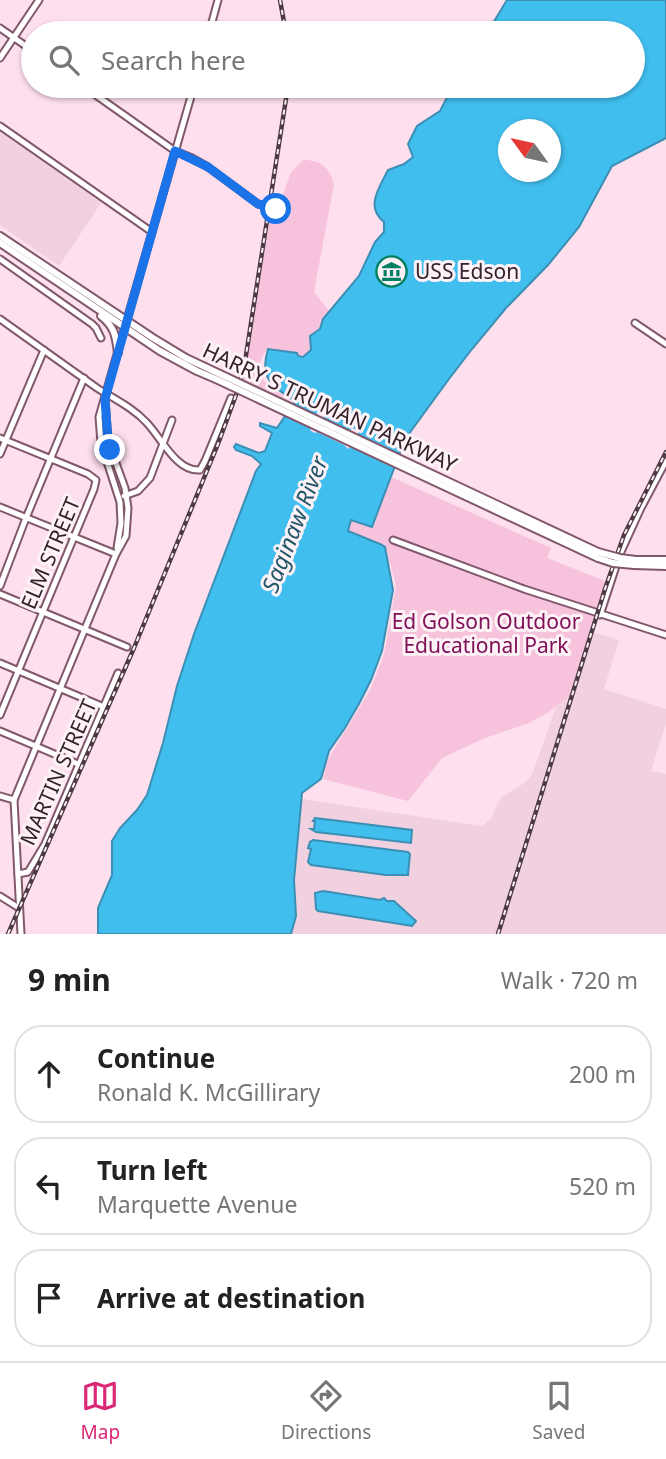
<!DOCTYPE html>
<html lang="en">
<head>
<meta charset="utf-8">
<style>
  body { margin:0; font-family:"Noto Sans",sans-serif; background:#f2f2f2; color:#222 }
  .compass { position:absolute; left:498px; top:119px; width:63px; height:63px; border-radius:50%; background:#fff; box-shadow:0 2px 5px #0004; rotate:303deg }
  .stop { position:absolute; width:21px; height:21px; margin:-16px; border:5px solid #1a73e8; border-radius:50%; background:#fff }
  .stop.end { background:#1a73e8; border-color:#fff; box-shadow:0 2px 7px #0008 }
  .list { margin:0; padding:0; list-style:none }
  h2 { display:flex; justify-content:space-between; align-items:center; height:91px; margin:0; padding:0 28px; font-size:30px }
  h2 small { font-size:23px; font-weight:400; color:#767676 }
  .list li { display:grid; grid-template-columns:46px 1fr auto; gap:21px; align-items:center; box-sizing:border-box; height:98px; margin:0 14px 14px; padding:0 14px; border:2px solid #e0e0e0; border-radius:28px }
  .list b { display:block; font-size:26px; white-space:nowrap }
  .list p { margin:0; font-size:23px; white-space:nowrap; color:#767676 }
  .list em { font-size:23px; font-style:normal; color:#767676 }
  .icon { flex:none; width:38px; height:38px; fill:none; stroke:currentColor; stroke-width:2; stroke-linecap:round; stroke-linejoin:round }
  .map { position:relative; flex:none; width:666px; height:934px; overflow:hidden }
  .search { position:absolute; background:#fff; box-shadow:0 2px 5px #0004; left:21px; right:21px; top:21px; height:77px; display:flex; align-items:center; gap:18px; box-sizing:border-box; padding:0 24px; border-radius:38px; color:#767676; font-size:26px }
  .sheet { height:427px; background:#fff }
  nav { display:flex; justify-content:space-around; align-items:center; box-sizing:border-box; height:98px; border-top:2px solid #e0e0e0; background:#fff; font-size:19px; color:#767676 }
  nav a { display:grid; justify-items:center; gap:4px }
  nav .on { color:#db2777 }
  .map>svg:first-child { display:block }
</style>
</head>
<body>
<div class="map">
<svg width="666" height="934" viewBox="0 0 666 934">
  <rect width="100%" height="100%" fill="#fddfed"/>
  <!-- built -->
  <g fill="#f1d0df">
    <path d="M0 132 101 203 59 266 0 225Z"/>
    <path d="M589 631 619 640 604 689 666 709V723L651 771 666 774V934H291L296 916 294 880 302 799 481 826 485 824 492 817 498 803 502 797 526 782 532 775 556 707 569 697Z"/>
  </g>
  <!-- green -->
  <g fill="#f7c3dc">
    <path d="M303 160C320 159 330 168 334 184L314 292 330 312 323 319 320 329 310 336 311 350 303 357 298 356 297 353 268 349C259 357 257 372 265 382 271 389 281 394 290 399L289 402 243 380 273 202 280 203 291 172Z"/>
    <path d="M391 477 551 548 547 558 605 581 569 697 547 713 529 723 485 738 442 758 408 801 323 779 327 761 370 690 384 655 396 586 391 566 381 543 348 531 352 519 373 527Z"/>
  </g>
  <!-- water -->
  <g fill="#40beee" stroke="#3c8fb4" stroke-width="2" fill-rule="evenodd">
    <path d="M507 0H666V138L612 166 579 227 548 265 506 308 472 349 449 379 411 431 401 450 372 527 351 520 348 531 380 544 385 547 393 590 382 651 371 680 360 702 345 728 329 751 321 779 302 793 294 880 296 916 291 934H98V908L112 875V841L120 828 137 810 147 795 163 743 177 686 194 634 256 471 261 464 252 456 236 450 234 447 236 444 259 453 265 451 272 433 260 426V423L277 428 295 401C272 386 259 379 268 349L297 353 298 356 303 357 311 350 310 336 320 329 323 319 359 276 375 242 384 232V222C365 207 379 188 388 170L404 164 413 157 408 144 417 126 440 111 453 86H633V33H487ZM508 130H550V172H508Z"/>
    <path d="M315 818 412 830 411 843 316 832 311 829H314L315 821H313Z"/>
    <path d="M313 840 408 852 410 854 408 875H386L311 865 308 862 311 849 308 848 310 842Z"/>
    <path d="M323 891 380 900 384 898 387 901H394L416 921 412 926 318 911 316 909 315 893Z"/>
  </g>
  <!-- pier -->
  <path fill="#fddfed" d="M290 403 316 415 318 412 324 415 323 420 349 432 352 428 359 431 357 435 402 456 398 469 350 447 348 449 344 445 317 432 315 433 311 431 310 428 282 414Z"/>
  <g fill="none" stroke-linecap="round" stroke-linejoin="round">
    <defs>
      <g id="minor">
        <path d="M0 28 33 51"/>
        <path d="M209 33 218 0"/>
        <path d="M0 58 39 0"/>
        <path d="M83 86 175 151 192 158 208 167 258 204 283 210"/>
        <path d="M0 126 152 232"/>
        <path d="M0 259 92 324 96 328 101 338"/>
        <path d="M0 319C32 342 65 365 97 388 114 399 132 407 146 422 161 437 176 472 200 470L205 461 231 398"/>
        <path d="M635 323 666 344"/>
        <path d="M0 438 88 474 96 480 94 489 0 715"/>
        <path d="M0 454 44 350"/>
        <path d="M124 496 138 491 150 478 172 420"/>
        <path d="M0 507 116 554"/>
        <path d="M393 540 524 589 666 635"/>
        <path d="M117 548 121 523 120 502 101 443 99 417 194 86"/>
        <path d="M0 586 26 518 84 378"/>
        <path d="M0 594 127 647"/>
        <path d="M600 615 620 554 641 508 666 461"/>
        <path d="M0 663 104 707"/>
        <path d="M0 731 78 764"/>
        <path d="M0 796 14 800"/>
        <path d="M18 874 28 872 45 844 118 673"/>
        <path d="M0 896 19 908"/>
        <path d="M21 934 14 800 116 554 126 536 128 508 125 488 108 441 105 399"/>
      </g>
      <g id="major">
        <path d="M0 236 153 338 186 358 220 374"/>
        <path d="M0 243 160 351 197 371 218 380"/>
        <path d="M101 316C115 327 116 337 118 353"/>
        <path d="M417 467 598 552"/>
        <path d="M414 472 598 558"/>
        <path d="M636 560H666"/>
        <path d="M634 565 666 566"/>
      </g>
    </defs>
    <!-- minor casing -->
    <use href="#minor" stroke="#81576c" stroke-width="9"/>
    <!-- major casing -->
    <use href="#major" stroke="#81576c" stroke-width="10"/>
    <!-- minor -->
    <use href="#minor" stroke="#fff" stroke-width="5"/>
    <!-- major -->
    <use href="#major" stroke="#fff" stroke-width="6"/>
    <defs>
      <g id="rail">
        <path d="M280 0 286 33"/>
        <path d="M8 934 134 648 218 444 236 395 244 368 288 86"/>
        <path d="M498 934 605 589 624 535 666 452"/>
      </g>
    </defs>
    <!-- rail casing -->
    <use href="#rail" stroke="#4e3a44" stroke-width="4.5"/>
    <!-- rail -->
    <use href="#rail" stroke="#fdf3f7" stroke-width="2" stroke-dasharray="5" stroke-linecap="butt"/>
    <defs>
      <g id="major-bridge">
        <path d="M220 374 417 467"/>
        <path d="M218 380 414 472"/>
        <path d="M598 552 620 558 636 560"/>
        <path d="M598 558 613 563 634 565"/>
      </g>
    </defs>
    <!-- major-bridge casing -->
    <use href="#major-bridge" stroke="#81576c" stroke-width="10" stroke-linecap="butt"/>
    <!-- major-bridge -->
    <use href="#major-bridge" stroke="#fff" stroke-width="6"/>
  </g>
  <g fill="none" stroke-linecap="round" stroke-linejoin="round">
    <!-- route -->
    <path stroke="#1a73e8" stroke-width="9" d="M110 450 108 441 105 399 175 151 208 167 258 204 276 209"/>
  </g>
  <!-- icons -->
  <defs>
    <symbol id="museum-ring" viewBox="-11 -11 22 22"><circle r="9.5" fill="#fdf3f7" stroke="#008060" stroke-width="1.5"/><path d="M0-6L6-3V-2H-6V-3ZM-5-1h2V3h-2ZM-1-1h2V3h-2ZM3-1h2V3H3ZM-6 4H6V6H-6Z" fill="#008060"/></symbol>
  </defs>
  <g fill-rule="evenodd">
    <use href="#museum-ring" x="374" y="254" width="35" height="35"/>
  </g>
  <g text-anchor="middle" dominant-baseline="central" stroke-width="6" stroke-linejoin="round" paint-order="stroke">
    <!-- poi labels -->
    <g font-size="21" fill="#34222b" stroke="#fdf3f7" text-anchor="start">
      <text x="415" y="271">USS Edson</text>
    </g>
    <!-- street labels -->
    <g font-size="21" fill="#34222b" stroke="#fdf3f7">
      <text transform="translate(330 407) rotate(25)">HARRY S TRUMAN PARKWAY</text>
      <text transform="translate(50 553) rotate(-67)">ELM STREET</text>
      <text transform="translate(58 772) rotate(-66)">MARTIN STREET</text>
    </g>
    <!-- park labels -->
    <g font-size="21" fill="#801158" stroke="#fdf3f7">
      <text x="486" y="621">Ed Golson Outdoor<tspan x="486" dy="24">Educational Park</tspan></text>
    </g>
    <!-- water labels -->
    <g font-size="23" font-style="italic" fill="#24566a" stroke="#fdf3f7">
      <text transform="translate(294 524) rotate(-69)">Saginaw River</text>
    </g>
  </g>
</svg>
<svg class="compass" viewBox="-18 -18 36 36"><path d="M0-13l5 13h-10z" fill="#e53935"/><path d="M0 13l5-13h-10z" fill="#767676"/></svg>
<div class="stop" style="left:276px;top:209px"></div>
<div class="stop end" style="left:110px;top:450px"></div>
<div class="search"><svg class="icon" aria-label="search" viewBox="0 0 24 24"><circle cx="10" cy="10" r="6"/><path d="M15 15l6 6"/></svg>Search here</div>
</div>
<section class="sheet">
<h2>9 min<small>Walk · 720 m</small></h2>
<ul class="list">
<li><svg class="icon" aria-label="ahead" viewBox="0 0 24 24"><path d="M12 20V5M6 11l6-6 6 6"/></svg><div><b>Continue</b><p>Ronald K. McGillirary</p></div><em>200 m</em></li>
<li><svg class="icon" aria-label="left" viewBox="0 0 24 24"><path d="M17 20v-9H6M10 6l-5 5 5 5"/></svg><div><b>Turn left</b><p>Marquette Avenue</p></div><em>520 m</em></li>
<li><svg class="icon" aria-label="arrive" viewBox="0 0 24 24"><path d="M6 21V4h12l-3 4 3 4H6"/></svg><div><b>Arrive at destination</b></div></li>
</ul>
</section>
<nav>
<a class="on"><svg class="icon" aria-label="map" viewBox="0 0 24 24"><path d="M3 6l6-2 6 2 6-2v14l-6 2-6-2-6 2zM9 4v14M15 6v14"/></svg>Map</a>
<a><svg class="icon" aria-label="directions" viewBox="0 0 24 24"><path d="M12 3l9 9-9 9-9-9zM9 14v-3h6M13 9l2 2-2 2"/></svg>Directions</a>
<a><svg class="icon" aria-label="saved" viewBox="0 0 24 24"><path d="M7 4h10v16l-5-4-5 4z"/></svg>Saved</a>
</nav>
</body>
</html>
